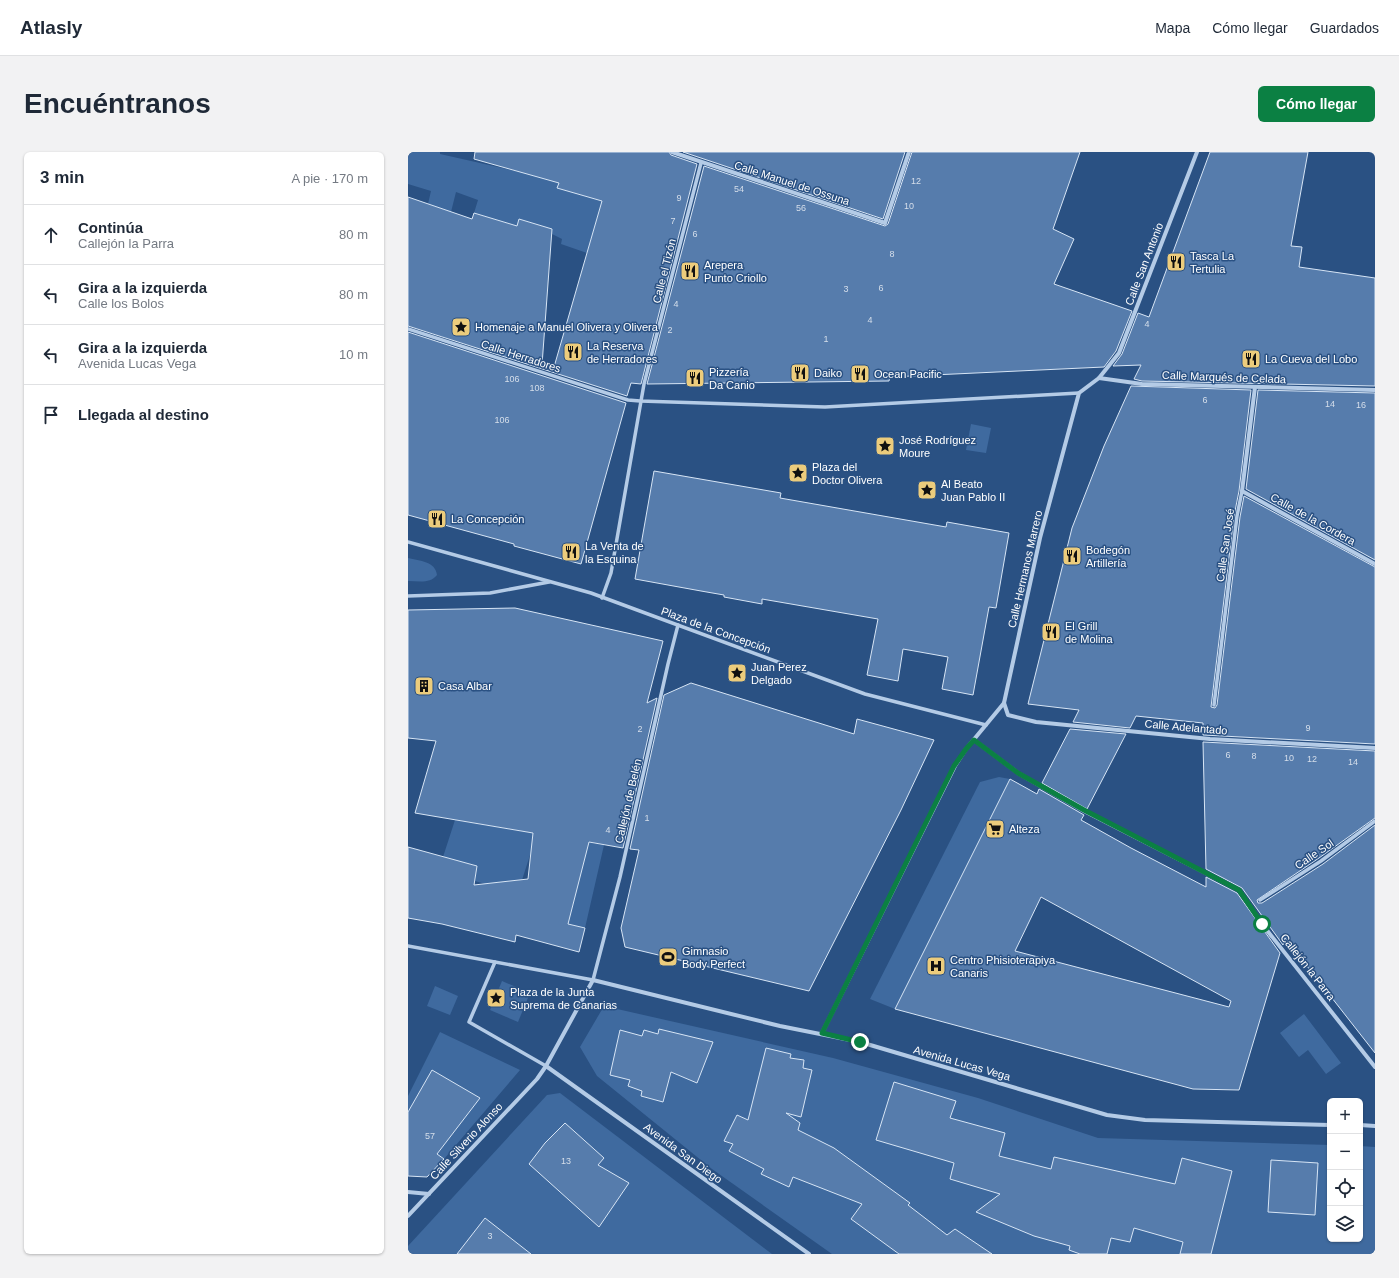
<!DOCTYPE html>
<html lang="es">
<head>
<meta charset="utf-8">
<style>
  body { margin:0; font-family:Arial,sans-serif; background:#f2f2f3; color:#1f2937 }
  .controls { position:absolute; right:12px; bottom:12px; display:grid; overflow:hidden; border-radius:6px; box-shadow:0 1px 3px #0004 }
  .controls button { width:36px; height:36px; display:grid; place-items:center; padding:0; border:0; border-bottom:1px solid #e0e1e3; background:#fff; color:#1f2937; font:20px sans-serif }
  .stop { position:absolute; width:12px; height:12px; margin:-9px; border:3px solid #0b8043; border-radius:50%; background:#fff }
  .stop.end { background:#0b8043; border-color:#fff; box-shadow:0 1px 4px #0008 }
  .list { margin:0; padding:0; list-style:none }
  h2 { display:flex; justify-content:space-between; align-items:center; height:52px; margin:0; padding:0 16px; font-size:17px }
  h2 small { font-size:13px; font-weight:400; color:#747a83 }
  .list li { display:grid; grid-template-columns:26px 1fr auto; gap:12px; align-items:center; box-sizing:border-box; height:60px; padding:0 16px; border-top:1px solid #e0e1e3 }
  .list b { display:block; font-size:15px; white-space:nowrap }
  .list p { margin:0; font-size:13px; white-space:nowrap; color:#747a83 }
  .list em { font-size:13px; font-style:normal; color:#747a83 }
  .icon { flex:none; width:22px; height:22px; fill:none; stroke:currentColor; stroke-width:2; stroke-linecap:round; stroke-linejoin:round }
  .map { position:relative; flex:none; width:967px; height:1102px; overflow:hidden; border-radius:6px }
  header { display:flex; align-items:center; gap:24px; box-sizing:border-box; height:56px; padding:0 20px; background:#fff; border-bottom:1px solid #e0e1e3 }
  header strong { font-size:19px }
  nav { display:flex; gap:22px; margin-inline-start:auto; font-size:14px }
  .intro { display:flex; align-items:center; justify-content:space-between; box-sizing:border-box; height:96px; padding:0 24px }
  h1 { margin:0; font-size:28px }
  .button { padding:10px 18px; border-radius:6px; background:#0b8043; color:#fff; font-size:14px; font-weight:700 }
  main { display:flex; gap:24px; padding:0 24px }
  aside { flex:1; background:#fff; border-radius:6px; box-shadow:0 1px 3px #0004 }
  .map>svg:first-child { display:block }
</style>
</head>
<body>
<header>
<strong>Atlasly</strong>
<nav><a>Mapa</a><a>Cómo llegar</a><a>Guardados</a></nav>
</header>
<div class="intro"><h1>Encuéntranos</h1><a class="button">Cómo llegar</a></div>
<main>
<aside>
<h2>3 min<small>A pie · 170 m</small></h2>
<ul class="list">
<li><svg class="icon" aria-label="ahead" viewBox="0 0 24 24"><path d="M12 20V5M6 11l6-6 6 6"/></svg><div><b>Continúa</b><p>Callejón la Parra</p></div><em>80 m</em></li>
<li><svg class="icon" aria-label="left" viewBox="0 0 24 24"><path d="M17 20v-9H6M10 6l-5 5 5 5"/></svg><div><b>Gira a la izquierda</b><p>Calle los Bolos</p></div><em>80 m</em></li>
<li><svg class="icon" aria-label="left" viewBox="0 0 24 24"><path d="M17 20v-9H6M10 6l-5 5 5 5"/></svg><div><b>Gira a la izquierda</b><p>Avenida Lucas Vega</p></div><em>10 m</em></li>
<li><svg class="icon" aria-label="arrive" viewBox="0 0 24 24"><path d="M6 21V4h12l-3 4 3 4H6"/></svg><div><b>Llegada al destino</b></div></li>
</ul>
</aside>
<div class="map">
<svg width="967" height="1102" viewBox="0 0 967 1102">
  <rect width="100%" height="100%" fill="#2a5183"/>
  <!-- green -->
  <g fill="#3f6a9f">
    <path d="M0 0H32V2L112 20 158 12 150 36 194 49 179 101 153 92 154 87 144 82V77L111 67 109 74 66 61 70 48 48 40 43 60 20 52 23 39 0 32Z"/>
    <path d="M563 272 583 276 578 301 558 298Z"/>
    <path d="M0 406C12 409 27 409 29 423 22 432 11 429 0 429Z"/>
    <path d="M591 625 602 627 487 857 462 847 572 630Z"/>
    <path d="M47 668 196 693 177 776 160 772 123 700 114 728 77 732 67 729 69 714 35 705Z"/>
    <path d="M94 829 122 841 110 870 82 858Z"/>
    <path d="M27 834 50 844 42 863 19 854Z"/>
    <path d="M196 854 425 906 570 946 690 986 922 993V1087H952V994L967 995V1102H424L304 1017 189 924 172 895Z"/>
    <path d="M896 862 933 911 918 922 900 898 891 905 872 881Z"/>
    <path d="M32 880 112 918 36 1007 29 1002 72 946 24 918 0 960V944Z"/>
    <path d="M152 941 364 1102H0V1094L139 943Z"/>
  </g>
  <!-- building -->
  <g fill="#567cac" stroke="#d7e5f5" fill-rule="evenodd">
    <path d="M67 0H261L263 3 289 12 233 232 223 231 219 244 0 174V45L64 67 66 61 109 74 111 67 144 77 134 213 146 215 194 49 149 36 151 31 66 7Z"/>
    <path d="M275 0H497L475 67Z"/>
    <path d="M504 0H672L645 77 666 87 646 132 724 159 708 199 696 215 482 225 481 229 239 232 296 14 477 74 480 72Z"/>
    <path d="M802 0H900L883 94 894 95 891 115 967 126V234L734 229 726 227 733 213 705 214 714 202 730 161 741 165Z"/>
    <path d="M0 180 218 251 173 412 106 394V392L0 363Z"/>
    <path d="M723 234 843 238 831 339 826 364 803 555 807 556 809 553 832 365 836 344 967 415V592L795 583V571L728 564 722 576 665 570 671 558 620 552 664 376 696 294Z"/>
    <path d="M850 238 967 241V408L838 337Z"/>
    <path d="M246 319 373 341 372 346 538 375 539 370 601 381 588 456 581 455 565 543 534 537 540 505 495 497 490 529 459 523 470 467 354 447V452L316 445V443L293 439 227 427Z"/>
    <path d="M107 456 255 489 239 551 249 546 215 696 181 690 160 772 177 776 171 800 108 783 107 790 34 772 0 766V695L69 714 66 733 120 727 125 681 7 661 28 589 0 586V458Z"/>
    <path d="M283 531 446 582 449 567 526 588 493 658 401 839 217 795 213 776 231 698 222 697 256 543Z"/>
    <path d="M662 577 718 582 679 657 634 631Z"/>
    <path d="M795 590 967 599V666L911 706 849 748 850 751H854L915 712 967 673V901L877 786 875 793 834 736 798 717Z"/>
    <path d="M602 627 629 642 631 637 676 663 673 668 723 696 798 735V725L829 741 872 801 831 938 785 937 487 857ZM633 745 823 849 821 855 607 799Z"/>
    <path d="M251 877 305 890 289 931 263 920 255 950 233 944 234 939 220 934 222 928 202 923 212 878 234 884 236 878 250 882Z"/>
    <path d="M358 896 383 902 382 906 396 908 395 916 404 918 393 965 378 961 392 971 390 978 426 996 502 1051 500 1053 539 1083 547 1077 584 1102H491L443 1067 454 1052 385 1025 381 1035 353 1022 356 1017 321 999 325 992 316 989 329 963 340 968Z"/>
    <path d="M24 918 72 946 29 1002 36 1007 19 1025 0 1024V960Z"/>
    <path d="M486 930 548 949 542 966 597 981 591 1004 643 1017 646 1005 767 1032 774 1006 824 1019 803 1102H772L775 1090 726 1076 722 1090 703 1086 699 1102H672L661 1098 662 1094 626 1084 568 1060 592 1042 542 1027 546 1011 468 988Z"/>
    <path d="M157 971 196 1006 190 1013 221 1031 191 1075 121 1012 137 991Z"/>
    <path d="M863 1008 910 1011 907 1063 860 1060Z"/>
    <path d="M77 1066 123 1102H49Z"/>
  </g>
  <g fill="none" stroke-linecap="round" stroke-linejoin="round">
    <!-- pedestrian -->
    <g stroke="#b4cbe6" stroke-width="3.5">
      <path d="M0 177 220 248 232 249 417 255 671 241"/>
      <path d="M0 390 183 441 457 542 578 573"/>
      <path d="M0 444 82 441 141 430"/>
      <path d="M194 446 203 421 236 232 293 11"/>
      <path d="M806 553 829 364 834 339"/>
      <path d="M852 748 913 709 967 669"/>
      <path d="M0 794 185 828 212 725 260 512 270 473"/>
      <path d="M87 810 61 870 138 914"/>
    </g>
    <!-- minor -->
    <g stroke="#b4cbe6" stroke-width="4">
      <path d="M264 0 477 71 501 0"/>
      <path d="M691 226 734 232 967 238"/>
      <path d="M847 235 834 339 967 412"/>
      <path d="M596 551 600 563 628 570 802 587 967 596"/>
      <path d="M566 588 610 621 676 659 831 738 854 772 967 915"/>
      <path d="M414 881 547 614 558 597 596 551 632 386 671 241 691 226 711 201 789 0"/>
      <path d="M138 914 401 1102"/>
      <path d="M952 973 967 974"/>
      <path d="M0 1040 21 1042"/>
      <path d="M0 1064 129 927 138 914 185 828 372 874 452 890 699 963 737 968 922 973"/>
    </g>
  </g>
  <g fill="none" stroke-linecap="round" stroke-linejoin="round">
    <!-- route -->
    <path stroke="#0b8043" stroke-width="5" d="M452 890 414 881 546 614 558 597 566 588 610 621 676 658 831 738 854 772"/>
  </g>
  <!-- icons -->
  <defs>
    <symbol id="restaurant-square" viewBox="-11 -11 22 22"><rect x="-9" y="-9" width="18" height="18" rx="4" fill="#eccc7c" stroke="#2a5183"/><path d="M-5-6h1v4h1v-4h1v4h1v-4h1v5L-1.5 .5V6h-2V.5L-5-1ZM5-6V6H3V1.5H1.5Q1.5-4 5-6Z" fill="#111"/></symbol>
    <symbol id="sight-square" viewBox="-11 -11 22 22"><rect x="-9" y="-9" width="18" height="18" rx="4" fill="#eccc7c" stroke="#2a5183"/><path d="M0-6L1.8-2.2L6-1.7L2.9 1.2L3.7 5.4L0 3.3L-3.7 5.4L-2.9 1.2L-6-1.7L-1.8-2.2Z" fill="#111"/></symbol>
    <symbol id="building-square" viewBox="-11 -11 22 22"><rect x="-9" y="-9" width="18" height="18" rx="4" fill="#eccc7c" stroke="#2a5183"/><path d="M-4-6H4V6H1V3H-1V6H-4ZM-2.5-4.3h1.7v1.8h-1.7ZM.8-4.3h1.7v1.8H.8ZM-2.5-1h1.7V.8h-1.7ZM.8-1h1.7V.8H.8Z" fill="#111"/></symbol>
    <symbol id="supermarket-square" viewBox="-11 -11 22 22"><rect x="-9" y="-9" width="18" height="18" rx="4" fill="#eccc7c" stroke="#2a5183"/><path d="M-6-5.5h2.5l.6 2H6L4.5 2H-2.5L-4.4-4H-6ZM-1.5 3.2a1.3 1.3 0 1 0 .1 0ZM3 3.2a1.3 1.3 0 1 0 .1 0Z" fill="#111"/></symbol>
    <symbol id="stadium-square" viewBox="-11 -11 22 22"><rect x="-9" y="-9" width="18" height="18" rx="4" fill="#eccc7c" stroke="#2a5183"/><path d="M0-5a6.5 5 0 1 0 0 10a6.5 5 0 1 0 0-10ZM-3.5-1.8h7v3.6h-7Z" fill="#111"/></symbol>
    <symbol id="hospital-square" viewBox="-11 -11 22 22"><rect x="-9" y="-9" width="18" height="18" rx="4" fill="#eccc7c" stroke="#2a5183"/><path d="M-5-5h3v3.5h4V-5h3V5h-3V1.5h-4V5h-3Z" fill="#111"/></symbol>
  </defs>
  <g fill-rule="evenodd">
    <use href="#restaurant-square" x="757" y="99" width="22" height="22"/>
    <use href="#restaurant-square" x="271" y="108" width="22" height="22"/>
    <use href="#sight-square" x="42" y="164" width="22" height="22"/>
    <use href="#restaurant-square" x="154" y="189" width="22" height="22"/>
    <use href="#restaurant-square" x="832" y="196" width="22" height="22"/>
    <use href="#restaurant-square" x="381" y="210" width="22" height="22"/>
    <use href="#restaurant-square" x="441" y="211" width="22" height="22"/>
    <use href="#restaurant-square" x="276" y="215" width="22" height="22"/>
    <use href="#sight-square" x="466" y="283" width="22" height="22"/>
    <use href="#sight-square" x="379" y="310" width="22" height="22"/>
    <use href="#sight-square" x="508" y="327" width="22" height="22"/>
    <use href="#restaurant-square" x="18" y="356" width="22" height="22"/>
    <use href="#restaurant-square" x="152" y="389" width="22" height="22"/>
    <use href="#restaurant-square" x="653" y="393" width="22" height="22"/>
    <use href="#restaurant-square" x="632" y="469" width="22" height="22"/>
    <use href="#sight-square" x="318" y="510" width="22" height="22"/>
    <use href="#building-square" x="5" y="523" width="22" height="22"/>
    <use href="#supermarket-square" x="576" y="666" width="22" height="22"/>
    <use href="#stadium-square" x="249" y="794" width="22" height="22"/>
    <use href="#hospital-square" x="517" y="803" width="22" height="22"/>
    <use href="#sight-square" x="77" y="835" width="22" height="22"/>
  </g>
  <g text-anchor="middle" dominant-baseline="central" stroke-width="3" stroke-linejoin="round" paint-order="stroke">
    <!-- number labels -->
    <g font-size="9" fill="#d5deea">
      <text x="508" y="29">12</text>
      <text x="331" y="37">54</text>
      <text x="271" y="46">9</text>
      <text x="501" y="54">10</text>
      <text x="393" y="56">56</text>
      <text x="265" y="69">7</text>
      <text x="287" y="82">6</text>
      <text x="484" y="102">8</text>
      <text x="473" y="136">6</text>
      <text x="438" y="137">3</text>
      <text x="268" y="152">4</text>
      <text x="462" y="168">4</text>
      <text x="739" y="172">4</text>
      <text x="262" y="178">2</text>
      <text x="418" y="187">1</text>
      <text x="104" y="227">106</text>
      <text x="129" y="236">108</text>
      <text x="797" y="248">6</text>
      <text x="922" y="252">14</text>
      <text x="953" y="253">16</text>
      <text x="94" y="268">106</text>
      <text x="900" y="576">9</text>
      <text x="232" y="577">2</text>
      <text x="820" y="603">6</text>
      <text x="846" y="604">8</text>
      <text x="881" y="606">10</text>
      <text x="904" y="607">12</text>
      <text x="945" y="610">14</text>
      <text x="239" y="666">1</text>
      <text x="200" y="678">4</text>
      <text x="22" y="984">57</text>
      <text x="158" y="1009">13</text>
      <text x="82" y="1084">3</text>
    </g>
    <!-- street labels -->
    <g font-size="11" fill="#fff" stroke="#2a5183">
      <text transform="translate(384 31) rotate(18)">Calle Manuel de Ossuna</text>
      <text transform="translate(736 112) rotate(-69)">Calle San Antonio</text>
      <text transform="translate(256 119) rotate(-76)">Calle el Tizón</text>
      <text transform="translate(113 204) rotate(18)">Calle Herradores</text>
      <text transform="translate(816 225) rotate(2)">Calle Marqués de Celada</text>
      <text transform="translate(905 367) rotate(29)">Calle de la Cordera</text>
      <text transform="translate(817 393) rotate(-82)">Calle San José</text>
      <text transform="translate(617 417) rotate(-77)">Calle Hermanos Marrero</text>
      <text transform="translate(308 478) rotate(20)">Plaza de la Concepción</text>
      <text transform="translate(778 575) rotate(5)">Calle Adelantado</text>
      <text transform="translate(220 649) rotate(-77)">Callejón de Belén</text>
      <text transform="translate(906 702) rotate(-34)">Calle Sol</text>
      <text transform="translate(900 815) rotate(52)">Callejón la Parra</text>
      <text transform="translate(554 911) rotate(16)">Avenida Lucas Vega</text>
      <text transform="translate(58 989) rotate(-47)">Calle Silverio Alonso</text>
      <text transform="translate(275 1001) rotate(36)">Avenida San Diego</text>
    </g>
    <!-- poi labels -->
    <g font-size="11" fill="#fff" stroke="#2a5183" text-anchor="start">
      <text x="782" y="104">Tasca La<tspan x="782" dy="13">Tertulia</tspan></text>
      <text x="296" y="113">Arepera<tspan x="296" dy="13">Punto Criollo</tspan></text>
      <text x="67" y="175">Homenaje a Manuel Olivera y Olivera</text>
      <text x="179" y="194">La Reserva<tspan x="179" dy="13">de Herradores</tspan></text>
      <text x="857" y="207">La Cueva del Lobo</text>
      <text x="301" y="220">Pizzería<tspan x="301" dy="13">Da Canio</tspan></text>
      <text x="406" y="221">Daiko</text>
      <text x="466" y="222">Ocean Pacific</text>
      <text x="491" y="288">José Rodríguez<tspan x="491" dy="13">Moure</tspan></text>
      <text x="404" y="315">Plaza del<tspan x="404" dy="13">Doctor Olivera</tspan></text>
      <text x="533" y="332">Al Beato<tspan x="533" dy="13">Juan Pablo II</tspan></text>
      <text x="43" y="367">La Concepción</text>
      <text x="177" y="394">La Venta de<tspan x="177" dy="13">la Esquina</tspan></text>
      <text x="678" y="398">Bodegón<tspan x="678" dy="13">Artillería</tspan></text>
      <text x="657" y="474">El Grill<tspan x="657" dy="13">de Molina</tspan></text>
      <text x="343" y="515">Juan Perez<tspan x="343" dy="13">Delgado</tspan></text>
      <text x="30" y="534">Casa Albar</text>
      <text x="601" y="677">Alteza</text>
      <text x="274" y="799">Gimnasio<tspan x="274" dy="13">Body Perfect</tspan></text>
      <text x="542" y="808">Centro Phisioterapiya<tspan x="542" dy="13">Canaris</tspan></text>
      <text x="102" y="840">Plaza de la Junta<tspan x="102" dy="13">Suprema de Canarias</tspan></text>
    </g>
  </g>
</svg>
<div class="controls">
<button>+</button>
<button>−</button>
<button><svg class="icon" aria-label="locate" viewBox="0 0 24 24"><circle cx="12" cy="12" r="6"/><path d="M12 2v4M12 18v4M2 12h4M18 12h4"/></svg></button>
<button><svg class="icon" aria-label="layers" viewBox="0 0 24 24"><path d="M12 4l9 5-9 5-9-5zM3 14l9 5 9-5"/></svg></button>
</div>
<div class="stop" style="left:854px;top:772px"></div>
<div class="stop end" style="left:452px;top:890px"></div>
</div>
</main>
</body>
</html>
